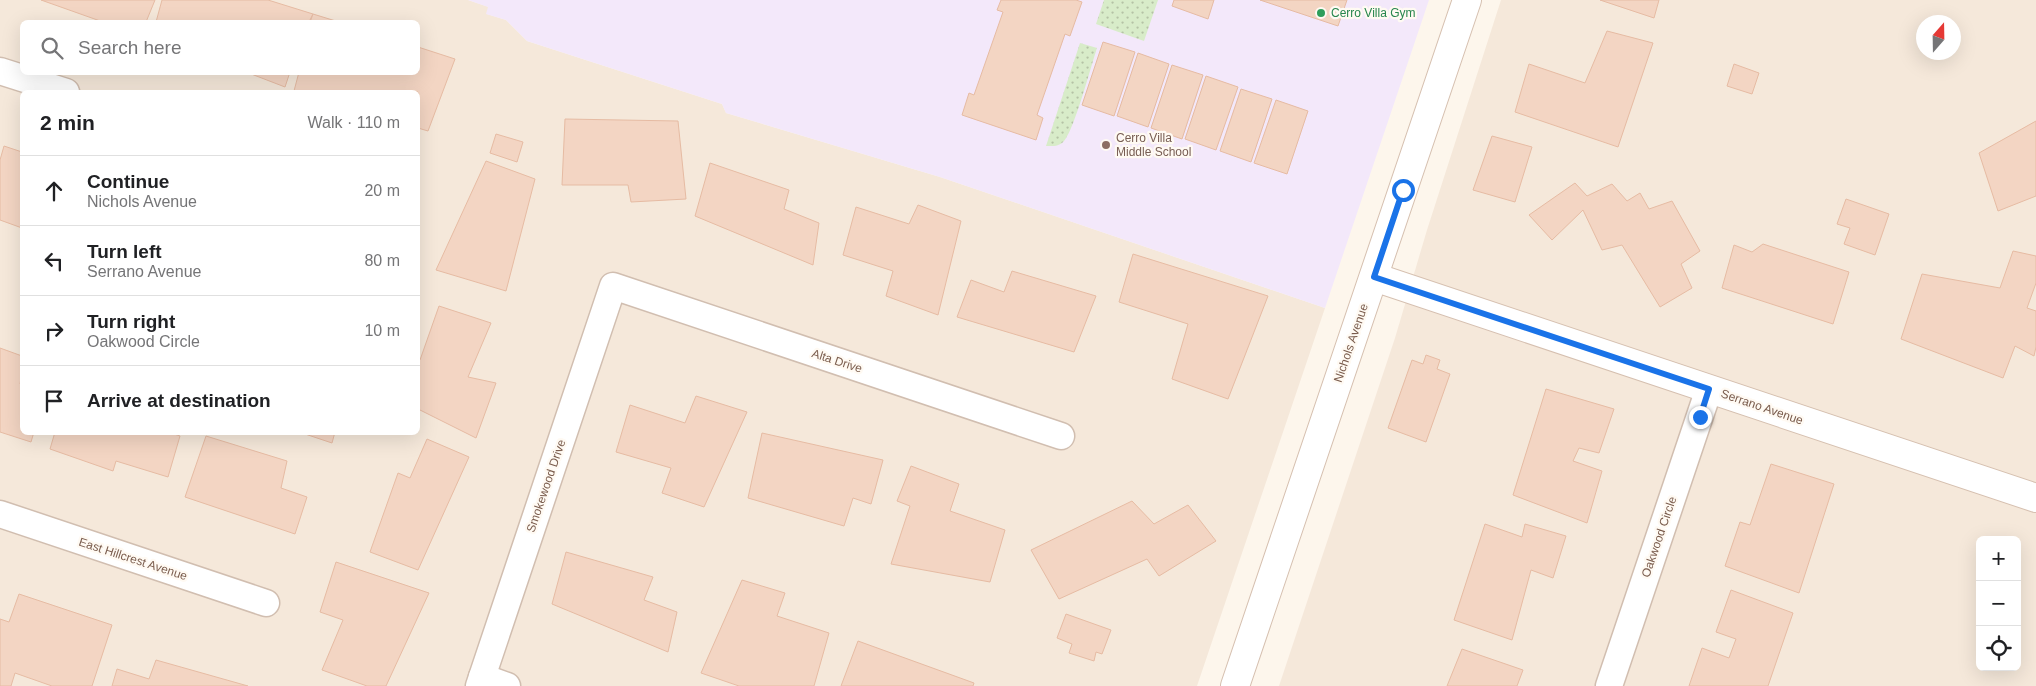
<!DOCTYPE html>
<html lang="en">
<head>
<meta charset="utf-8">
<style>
  body { margin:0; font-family:Helvetica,sans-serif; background:#f6f6f6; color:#202124 }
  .controls { position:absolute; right:15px; bottom:15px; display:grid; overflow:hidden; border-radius:8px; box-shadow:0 5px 20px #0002 }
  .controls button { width:45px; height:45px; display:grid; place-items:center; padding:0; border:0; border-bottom:1px solid #e0e0e0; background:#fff; color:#202124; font:25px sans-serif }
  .compass { position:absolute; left:1916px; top:15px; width:45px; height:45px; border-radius:50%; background:#fff; box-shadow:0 5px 20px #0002; rotate:20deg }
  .stop { position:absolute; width:15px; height:15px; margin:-11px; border:4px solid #1a73e8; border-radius:50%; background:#fff }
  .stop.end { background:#1a73e8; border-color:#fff; box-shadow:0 1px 5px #0008 }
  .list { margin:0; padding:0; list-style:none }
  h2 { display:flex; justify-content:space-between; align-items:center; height:65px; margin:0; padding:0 20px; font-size:21px }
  h2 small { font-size:16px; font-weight:400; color:#757577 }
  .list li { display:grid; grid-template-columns:32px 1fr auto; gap:15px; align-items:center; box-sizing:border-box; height:70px; padding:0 20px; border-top:1px solid #e0e0e0 }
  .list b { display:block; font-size:19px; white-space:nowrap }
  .list p { margin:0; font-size:16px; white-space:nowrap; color:#757577 }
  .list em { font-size:16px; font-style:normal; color:#757577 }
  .icon { flex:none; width:28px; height:28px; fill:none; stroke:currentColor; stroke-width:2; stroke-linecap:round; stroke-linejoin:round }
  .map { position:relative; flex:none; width:2036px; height:686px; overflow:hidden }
  .search { position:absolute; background:#fff; box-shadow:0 5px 20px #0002; left:20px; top:20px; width:400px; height:55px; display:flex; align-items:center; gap:12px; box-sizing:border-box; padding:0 18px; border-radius:8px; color:#757577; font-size:19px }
  .panel { position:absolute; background:#fff; box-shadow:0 5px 20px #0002; left:20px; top:90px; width:400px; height:345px; border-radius:8px }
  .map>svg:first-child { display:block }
</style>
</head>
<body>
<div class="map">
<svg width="2036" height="686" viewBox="0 0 2036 686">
  <defs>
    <pattern id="grass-dots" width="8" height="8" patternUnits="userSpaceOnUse" patternTransform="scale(1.25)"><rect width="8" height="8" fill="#d8ecc9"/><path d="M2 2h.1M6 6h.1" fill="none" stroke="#b4c2a5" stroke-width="1.8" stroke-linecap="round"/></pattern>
  </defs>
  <rect width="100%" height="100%" fill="#fdf6ec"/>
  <!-- residential -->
  <g fill="#f5e8da" fill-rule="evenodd">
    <path d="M0 0H468L489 7 487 14 506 20 527 41 722 104 726 113 940 177 1325 308 1197 686H0ZM22 22H418V72H22ZM22 92H418V432H22Z"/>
    <path d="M1501 0H2036V686H1279L1395 338 1427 230ZM1924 22H1954V52H1924ZM1980 540H2017V667H1980Z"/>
  </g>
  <!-- education -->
  <path fill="#f3e8fa" d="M468 0H1429L1325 308 940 177 726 113 722 104 527 41 506 20 486 14 488 7Z"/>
  <!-- grass -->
  <g fill="url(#grass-dots)">
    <path d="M1104 0H1158L1144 41 1096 24Z"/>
    <path d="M1080 43 1097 48C1091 66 1074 131 1064 141 1059 147 1052 146 1046 146Z"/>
  </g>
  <!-- building -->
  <g fill="#f3d5c3" stroke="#e6bba3">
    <path d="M41 0H155L146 22H103Z"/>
    <path d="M162 0H268L313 14 309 22H156Z"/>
    <path d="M1001 0H1076L1082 2 1070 36 1065 34 1037 115 1043 118 1036 140 962 115 969 93 974 95 1003 12 997 10Z"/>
    <path d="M1174 0H1214L1208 19 1172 6Z"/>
    <path d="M1260 0H1347L1338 26Z"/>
    <path d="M1600 0H1659L1654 18Z"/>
    <path d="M313 14 339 22H310Z"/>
    <path d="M1607 31 1653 43 1618 147 1515 112 1529 64 1585 83Z"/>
    <path d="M1103 42 1135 52 1114 116 1082 105Z"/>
    <path d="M418 47 455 59 428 131 418 128V92H300L294 91 299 72H418Z"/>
    <path d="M1138 53 1169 64 1148 127 1117 116Z"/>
    <path d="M1734 64 1759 73 1752 94 1727 86Z"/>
    <path d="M1172 65 1203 75 1182 139 1151 128Z"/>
    <path d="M246 72H290L285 87Z"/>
    <path d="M1206 76 1238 87 1216 150 1185 139Z"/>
    <path d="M1241 89 1272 99 1251 162 1220 151Z"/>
    <path d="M1276 100 1308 111 1287 174 1254 163Z"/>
    <path d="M565 119 678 121 686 199 631 202 628 185H562Z"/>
    <path d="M2036 121V196L1998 211 1979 153Z"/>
    <path d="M496 134 523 142 517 162 490 153Z"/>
    <path d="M1492 136 1532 147 1515 202 1473 190Z"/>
    <path d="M4 146 22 152V228L0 220V160Z"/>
    <path d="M486 161 535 179 506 291 436 270Z"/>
    <path d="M710 163 789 190 784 209 819 223 813 265 695 216Z"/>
    <path d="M1575 183 1587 196 1612 184 1627 201 1640 193 1649 209 1672 201 1700 251 1681 264 1692 288 1660 307 1622 245 1602 250 1583 210 1552 240 1529 215Z"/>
    <path d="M1846 199 1889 214 1875 255 1844 244 1850 228 1837 224Z"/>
    <path d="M918 205 961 221 938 315 886 296 893 271 843 255 856 207 909 224Z"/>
    <path d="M1763 244 1849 272 1833 324 1722 288 1734 245 1752 252Z"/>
    <path d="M2013 251 2036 256V283L2027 308 2036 311V347L2034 356 2015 346 2003 378 1901 339 1922 274 2000 288Z"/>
    <path d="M1133 254 1268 296 1228 399 1172 379 1188 324 1119 302Z"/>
    <path d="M1012 271 1096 296 1074 352 957 317 971 280 1004 292Z"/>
    <path d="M439 306 491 323 468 377 496 383 476 438 418 409V360H420Z"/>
    <path d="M0 348 22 356V372L20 384 22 385V432H34L31 442 0 432Z"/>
    <path d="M1426 355 1440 360 1437 369 1450 374 1426 442 1388 428 1412 360 1423 364Z"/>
    <path d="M1546 389 1614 409 1599 453 1579 448 1573 461 1602 471 1587 523 1513 495Z"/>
    <path d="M696 396 747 412 704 507 662 493 671 468 616 452 630 405 685 423Z"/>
    <path d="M55 432H168L180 436 168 477 116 461 113 471 50 449Z"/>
    <path d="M299 432H335L332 443Z"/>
    <path d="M762 433 883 460 871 504 853 498 844 526 748 498Z"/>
    <path d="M206 436 287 461 281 488 307 497 295 534 185 497Z"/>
    <path d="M427 439 469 457 418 570 370 552 398 473 410 478Z"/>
    <path d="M1771 464 1834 484 1799 593 1725 566 1740 522 1750 525Z"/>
    <path d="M911 466 959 484 950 511 1005 530 990 582 891 564 910 506 897 501Z"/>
    <path d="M1132 501 1154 524 1188 505 1216 541 1159 576 1147 559 1059 599 1031 550Z"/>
    <path d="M1485 524 1522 537 1525 524 1566 536 1553 578 1531 570 1512 640 1454 620Z"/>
    <path d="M566 552 653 577 644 600 677 612 668 652 552 604Z"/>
    <path d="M336 562 429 593 386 686H367L322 670 343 620 320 612Z"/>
    <path d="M742 580 785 593 777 616 829 633 814 686H739L701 673Z"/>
    <path d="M1731 590 1793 613 1768 686H1689L1702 648 1729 658 1736 639 1716 632Z"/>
    <path d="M19 594 112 625 92 686H52L15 673 11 686H0V619L9 622Z"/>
    <path d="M1066 614 1111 630 1102 654 1096 652 1094 661 1069 653 1072 644 1057 638Z"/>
    <path d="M858 641 974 683 973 686H841Z"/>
    <path d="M1462 649 1523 670 1517 686H1447Z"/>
    <path d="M156 660 248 686H112L117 669 149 679Z"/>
  </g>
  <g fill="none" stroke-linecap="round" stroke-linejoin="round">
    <defs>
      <g id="street">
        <path d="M0 71 66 92"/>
        <path d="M0 514 266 603"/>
        <path d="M482 677 507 686"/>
        <path d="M479 686 613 286 1061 436"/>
        <path d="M1609 686 1709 389"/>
      </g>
      <g id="secondary">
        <path d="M1374 277 2036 498"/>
        <path d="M1235 686 1467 0"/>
      </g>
    </defs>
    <!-- street casing -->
    <use href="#street" stroke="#d1beb0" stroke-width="29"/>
    <!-- secondary casing -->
    <use href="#secondary" stroke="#d6c0b0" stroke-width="30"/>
    <!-- street -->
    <use href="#street" stroke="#fff" stroke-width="26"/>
    <!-- secondary -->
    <use href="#secondary" stroke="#fff" stroke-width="28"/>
  </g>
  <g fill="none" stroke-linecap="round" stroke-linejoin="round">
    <!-- route -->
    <path stroke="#1a73e8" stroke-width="6" d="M1403 190 1374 277 1709 389 1700 417"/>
  </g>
  <!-- markers -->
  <circle fill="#2e9e5b" stroke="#fffaf3" stroke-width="2" cx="1321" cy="13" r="5"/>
  <circle fill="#8d6e63" stroke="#fffaf3" stroke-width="2" cx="1106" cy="145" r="5"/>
  <g text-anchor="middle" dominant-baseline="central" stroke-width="4.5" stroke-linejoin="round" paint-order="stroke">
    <!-- leisure labels -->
    <g font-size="12" fill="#27864d" stroke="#fffaf3" text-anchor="start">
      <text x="1331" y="13">Cerro Villa Gym</text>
    </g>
    <!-- education labels -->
    <g font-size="12" fill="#785e54" stroke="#fffaf3" text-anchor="start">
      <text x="1116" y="138">Cerro Villa<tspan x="1116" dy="14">Middle School</tspan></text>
    </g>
    <!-- street labels -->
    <g font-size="12" fill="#7a5c4d" stroke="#fffaf3">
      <text transform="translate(1351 343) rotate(-71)">Nichols Avenue</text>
      <text transform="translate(837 361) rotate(18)">Alta Drive</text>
      <text transform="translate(1762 407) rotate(19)">Serrano Avenue</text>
      <text transform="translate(546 486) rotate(-71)">Smokewood Drive</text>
      <text transform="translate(1659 537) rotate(-71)">Oakwood Circle</text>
      <text transform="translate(133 559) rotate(18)">East Hillcrest Avenue</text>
    </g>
  </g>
</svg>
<div class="controls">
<button>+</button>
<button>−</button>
<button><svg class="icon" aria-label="locate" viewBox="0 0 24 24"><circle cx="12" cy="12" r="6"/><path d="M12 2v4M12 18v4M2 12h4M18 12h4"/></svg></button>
</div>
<svg class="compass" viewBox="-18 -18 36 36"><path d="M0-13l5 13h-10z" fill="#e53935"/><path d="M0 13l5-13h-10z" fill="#757577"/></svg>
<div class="stop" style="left:1403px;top:190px"></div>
<div class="stop end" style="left:1700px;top:417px"></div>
<div class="search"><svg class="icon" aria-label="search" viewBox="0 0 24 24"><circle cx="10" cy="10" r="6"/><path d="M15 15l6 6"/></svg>Search here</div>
<section class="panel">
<h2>2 min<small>Walk · 110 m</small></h2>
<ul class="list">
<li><svg class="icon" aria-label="ahead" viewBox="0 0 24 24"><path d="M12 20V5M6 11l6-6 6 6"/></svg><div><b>Continue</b><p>Nichols Avenue</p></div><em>20 m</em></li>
<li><svg class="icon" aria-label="left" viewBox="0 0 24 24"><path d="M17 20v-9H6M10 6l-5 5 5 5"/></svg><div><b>Turn left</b><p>Serrano Avenue</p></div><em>80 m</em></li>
<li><svg class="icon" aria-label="right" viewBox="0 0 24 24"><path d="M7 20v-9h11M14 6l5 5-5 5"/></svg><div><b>Turn right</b><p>Oakwood Circle</p></div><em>10 m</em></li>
<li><svg class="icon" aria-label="arrive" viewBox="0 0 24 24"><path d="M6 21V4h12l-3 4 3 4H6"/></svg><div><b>Arrive at destination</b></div></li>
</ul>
</section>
</div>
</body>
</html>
